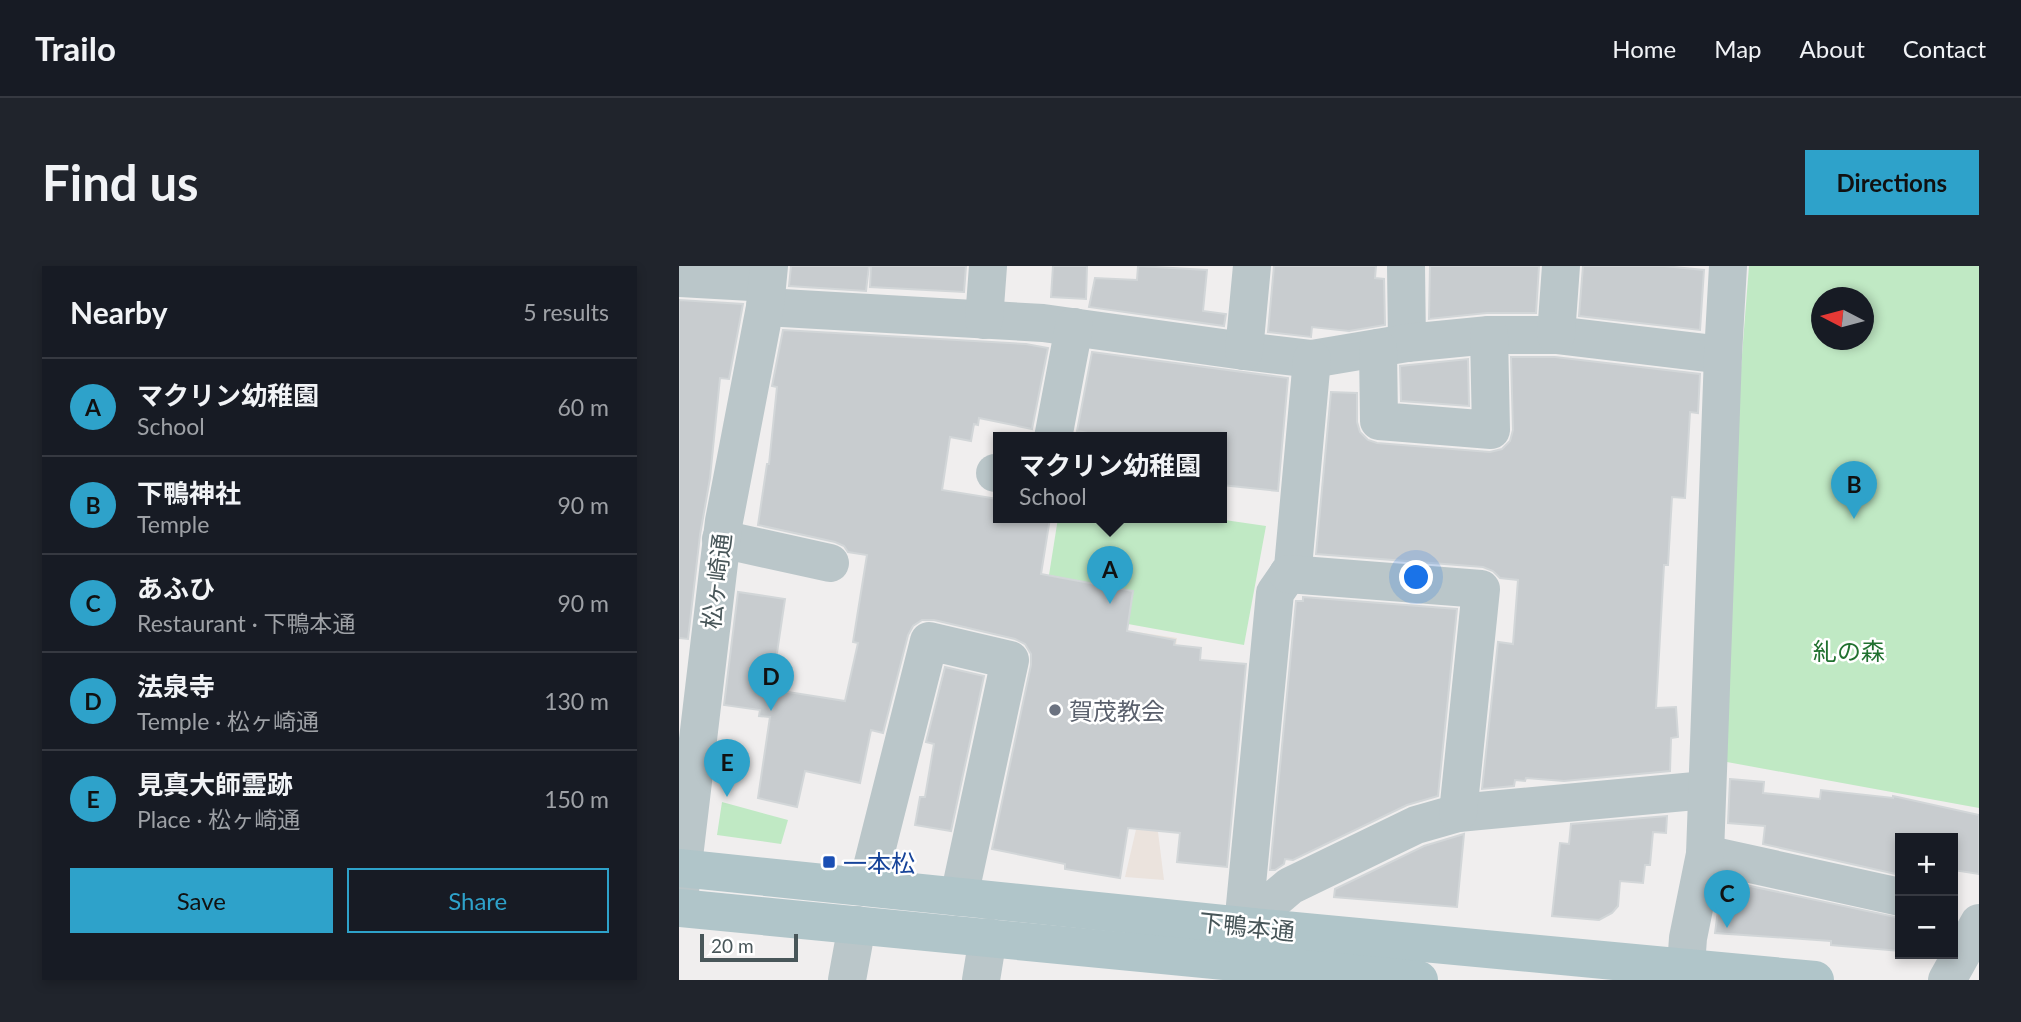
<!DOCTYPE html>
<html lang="en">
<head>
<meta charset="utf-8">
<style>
  body { margin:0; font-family:Lato,"Noto Sans JP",sans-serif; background:#20242c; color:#f1f3f6 }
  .controls { position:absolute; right:21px; bottom:21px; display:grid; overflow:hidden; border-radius:0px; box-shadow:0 4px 10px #0003 }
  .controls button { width:63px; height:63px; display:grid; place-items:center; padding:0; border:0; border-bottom:2px solid #363941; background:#171b24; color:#f1f3f6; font:35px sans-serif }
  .compass { position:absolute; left:1132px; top:21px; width:63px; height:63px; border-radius:50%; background:#171b24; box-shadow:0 4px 10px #0003; rotate:276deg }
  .scale { position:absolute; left:21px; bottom:18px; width:98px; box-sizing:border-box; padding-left:7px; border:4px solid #485659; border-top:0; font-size:19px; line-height:24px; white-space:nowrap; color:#485659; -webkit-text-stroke:5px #fff; paint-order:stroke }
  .you { position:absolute; left:738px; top:312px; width:24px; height:24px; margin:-18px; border:5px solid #fff; border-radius:50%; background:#1a73e8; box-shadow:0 0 0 10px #1a73e833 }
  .badge { display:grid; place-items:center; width:46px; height:46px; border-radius:50%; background:#2ea2ca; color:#111; font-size:23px; font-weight:700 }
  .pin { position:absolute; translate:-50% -58px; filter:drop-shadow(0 2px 4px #0008) }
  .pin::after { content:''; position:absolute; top:37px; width:24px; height:21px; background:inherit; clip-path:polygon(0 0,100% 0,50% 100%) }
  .popup { position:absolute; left:314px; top:166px; width:234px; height:91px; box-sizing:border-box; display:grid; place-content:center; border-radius:0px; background:#171b24; filter:drop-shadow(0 2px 5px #0005); font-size:23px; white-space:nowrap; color:#9ea1a6 }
  .popup b { font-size:26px; color:#f1f3f6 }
  .popup::after { content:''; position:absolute; left:50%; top:100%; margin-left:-14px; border:14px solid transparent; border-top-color:#171b24 }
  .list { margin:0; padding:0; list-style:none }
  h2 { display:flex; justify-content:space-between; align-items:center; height:91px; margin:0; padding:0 28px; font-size:30px }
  h2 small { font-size:23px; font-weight:400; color:#9ea1a6 }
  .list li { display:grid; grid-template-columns:46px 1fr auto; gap:21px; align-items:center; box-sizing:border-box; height:98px; padding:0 28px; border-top:2px solid #363941 }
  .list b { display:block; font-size:26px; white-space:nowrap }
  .list p { margin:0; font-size:23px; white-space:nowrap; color:#9ea1a6 }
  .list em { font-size:23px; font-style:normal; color:#9ea1a6 }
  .actions { display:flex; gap:14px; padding:21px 28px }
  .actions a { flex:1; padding:16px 0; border:2px solid #2ea2ca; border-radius:0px; text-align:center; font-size:24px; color:#2ea2ca }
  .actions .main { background:#2ea2ca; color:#111 }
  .map { position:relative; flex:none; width:1300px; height:714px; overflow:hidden; border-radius:0px }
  header { display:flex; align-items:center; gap:42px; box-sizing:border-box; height:98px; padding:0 35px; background:#171b24; border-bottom:2px solid #363941 }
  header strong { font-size:33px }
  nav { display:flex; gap:38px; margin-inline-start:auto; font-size:24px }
  .intro { display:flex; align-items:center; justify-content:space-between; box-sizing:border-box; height:168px; padding:0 42px }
  h1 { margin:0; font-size:49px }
  .button { padding:18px 32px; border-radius:0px; background:#2ea2ca; color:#111; font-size:24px; font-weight:700 }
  main { display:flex; gap:42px; padding:0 42px }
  aside { flex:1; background:#171b24; border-radius:0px; box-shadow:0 4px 10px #0003 }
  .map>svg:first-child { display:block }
</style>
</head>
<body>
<header>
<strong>Trailo</strong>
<nav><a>Home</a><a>Map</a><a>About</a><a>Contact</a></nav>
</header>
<div class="intro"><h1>Find us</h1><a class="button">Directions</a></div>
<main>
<aside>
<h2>Nearby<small>5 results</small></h2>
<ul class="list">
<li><span class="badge">A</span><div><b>マクリン幼稚園</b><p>School</p></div><em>60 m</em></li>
<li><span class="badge">B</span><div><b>下鴨神社</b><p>Temple</p></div><em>90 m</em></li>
<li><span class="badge">C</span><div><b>あふひ</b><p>Restaurant · 下鴨本通</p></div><em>90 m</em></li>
<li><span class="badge">D</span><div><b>法泉寺</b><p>Temple · 松ヶ崎通</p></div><em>130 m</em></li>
<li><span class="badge">E</span><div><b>見真大師霊跡</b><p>Place · 松ヶ崎通</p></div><em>150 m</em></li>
</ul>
<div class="actions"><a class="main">Save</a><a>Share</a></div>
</aside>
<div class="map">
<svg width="1300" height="714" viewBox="0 0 1300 714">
  <rect width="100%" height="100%" fill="#f0eeee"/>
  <!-- commercial -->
  <path fill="#ebe3dd" d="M458 366 498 372 490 424 492 477 479 566 485 614 446 611 462 542 448 422Z"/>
  <!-- green -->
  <g fill="#c0e9c4" fill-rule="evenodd">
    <path d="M1070 0H1300V542L1037 494 1036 432ZM1142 32H1184V74H1142Z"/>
    <path d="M379 252H532L587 260 565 379 449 358 454 325 370 309Z"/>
    <path d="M43 536 109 554 102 578 38 569Z"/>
  </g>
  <!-- building -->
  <g fill="#c8cccf" stroke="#d2d6d8" stroke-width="2">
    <path d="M112 0H190L187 25 110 20Z"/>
    <path d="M192 0H287L285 26 191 21Z"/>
    <path d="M374 0H408L407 33 372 31Z"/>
    <path d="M459 0 528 4 524 45 547 48 545 60 410 41 416 12 458 14Z"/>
    <path d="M595 0H697L696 12 705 13 706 59 670 65 633 61 632 71 589 66Z"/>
    <path d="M751 0H860L857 47H808L750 53Z"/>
    <path d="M904 0H985L1025 4 1021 64 900 50Z"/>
    <path d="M0 34 64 38 50 113 41 112 31 212 21 269 9 373 0 372Z"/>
    <path d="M104 64 347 78 369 82 353 163 300 152 299 159 295 158 292 175 271 171 263 224 319 233V252H371L362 308 454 325 448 365 496 374 495 379 522 382 521 394 567 398 548 601 498 596 501 567 449 562 441 612 386 603V598L313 583 352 399V388L346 378 336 373 255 354H243L234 360 229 369 204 467 192 464 181 517 126 505 118 541 79 532 91 451 80 450 81 444 45 439 59 326 106 333 95 407 112 410 109 426 166 435 179 377 174 376 188 289 169 286 165 280 156 276 79 259 88 198H90L98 121 93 120Z"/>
    <path d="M413 86 609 112 599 225 543 219V172H437L398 165Z"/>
    <path d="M832 91H876L1021 108 1019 147 1011 146 1006 232 993 231 989 299H985L977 442 997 441 999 471 992 472 991 505 885 515 847 512 846 515 836 514 835 520 803 523 819 376 834 378 839 314 821 312 814 305 804 301 637 288 652 126 678 127V156L681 166 689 174 698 177 811 186 823 183 831 175 834 164Z"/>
    <path d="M789 93 790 140 722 135 721 100Z"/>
    <path d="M624 331 778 343 759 530 728 539 614 594 606 593 605 598 596 604H591L617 335H624Z"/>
    <path d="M266 401 305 410 272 565 236 559 241 531H246L255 478 247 476Z"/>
    <path d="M1051 513 1085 516 1084 527 1141 533 1142 524 1214 532V530L1300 549V608L1274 604V572H1221V609L1084 578 1086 560 1049 557Z"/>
    <path d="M988 550 987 567 974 566 971 599H966L964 617 941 615 939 640 933 647 920 654 873 650 881 577 890 578 892 558Z"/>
    <path d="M785 568 778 641 655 631 656 623 745 580Z"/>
    <path d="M1043 614 1221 652V685L1152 679V675L1036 667Z"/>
  </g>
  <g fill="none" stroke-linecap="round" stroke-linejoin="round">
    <!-- minor -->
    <g stroke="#bac6c9" stroke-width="38">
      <path d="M727 0 728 77"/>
      <path d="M0 12 88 17"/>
      <path d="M86 41 364 57 565 85 633 93 728 77 810 69H877L1044 89"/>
      <path d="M305 54 309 0"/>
      <path d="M877 69 882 0"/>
      <path d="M699 82 700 155 812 164 810 69"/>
      <path d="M565 85 573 0"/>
      <path d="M633 93 614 301 596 327 564 660 611 620 737 559 779 547 1027 524"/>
      <path d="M374 172 395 61"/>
      <path d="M316 207H319"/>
      <path d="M42 273 151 297"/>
      <path d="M609 308 802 323 779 547"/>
      <path d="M1026 588 1221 631"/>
      <path d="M188 621 250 375 331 394 280 631"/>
      <path d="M0 633 45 255 86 41 90 0"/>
      <path d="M168 714 178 659"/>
      <path d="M302 714 309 671"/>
      <path d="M1006 714 1009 672 1026 588 1044 89 1049 0"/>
      <path d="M1268 714 1300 657"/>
    </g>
    <!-- major -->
    <g stroke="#b0c5c9" stroke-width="38">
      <path d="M0 602 564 660 1136 714"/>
      <path d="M0 642 740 714"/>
    </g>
  </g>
  <!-- markers -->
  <circle fill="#6b7280" stroke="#fff" stroke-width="2.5" cx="376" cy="444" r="7"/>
  <rect fill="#1a4fb4" stroke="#fff" stroke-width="2.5" x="143" y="589" width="14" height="14" rx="3.5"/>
  <g text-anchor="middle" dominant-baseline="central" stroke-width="5" stroke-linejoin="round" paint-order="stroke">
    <!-- street labels -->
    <g font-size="24" fill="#485659" stroke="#fff">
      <text transform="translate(37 315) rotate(-83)">松ヶ崎通</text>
      <text transform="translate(568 660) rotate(6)">下鴨本通</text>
    </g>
    <!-- park labels -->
    <g font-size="24" fill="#217130" stroke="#fff">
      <text x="1170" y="384">糺の森</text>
    </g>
    <!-- worship labels -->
    <g font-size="24" fill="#5b616d" stroke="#fff" text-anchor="start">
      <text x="390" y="444">賀茂教会</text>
    </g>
    <!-- transit labels -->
    <g font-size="24" fill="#164399" stroke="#fff" text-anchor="start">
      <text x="164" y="596">一本松</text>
    </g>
  </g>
</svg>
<div class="controls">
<button>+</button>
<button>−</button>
</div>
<svg class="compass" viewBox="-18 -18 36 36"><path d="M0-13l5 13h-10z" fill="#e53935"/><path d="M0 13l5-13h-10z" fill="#9ea1a6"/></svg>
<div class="scale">20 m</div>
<div class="you"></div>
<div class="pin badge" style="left:431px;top:338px">A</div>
<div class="popup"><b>マクリン幼稚園</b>School</div>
<div class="pin badge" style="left:1175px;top:253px">B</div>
<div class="pin badge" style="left:1048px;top:662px">C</div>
<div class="pin badge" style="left:92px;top:445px">D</div>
<div class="pin badge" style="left:48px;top:531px">E</div>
</div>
</main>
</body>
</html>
